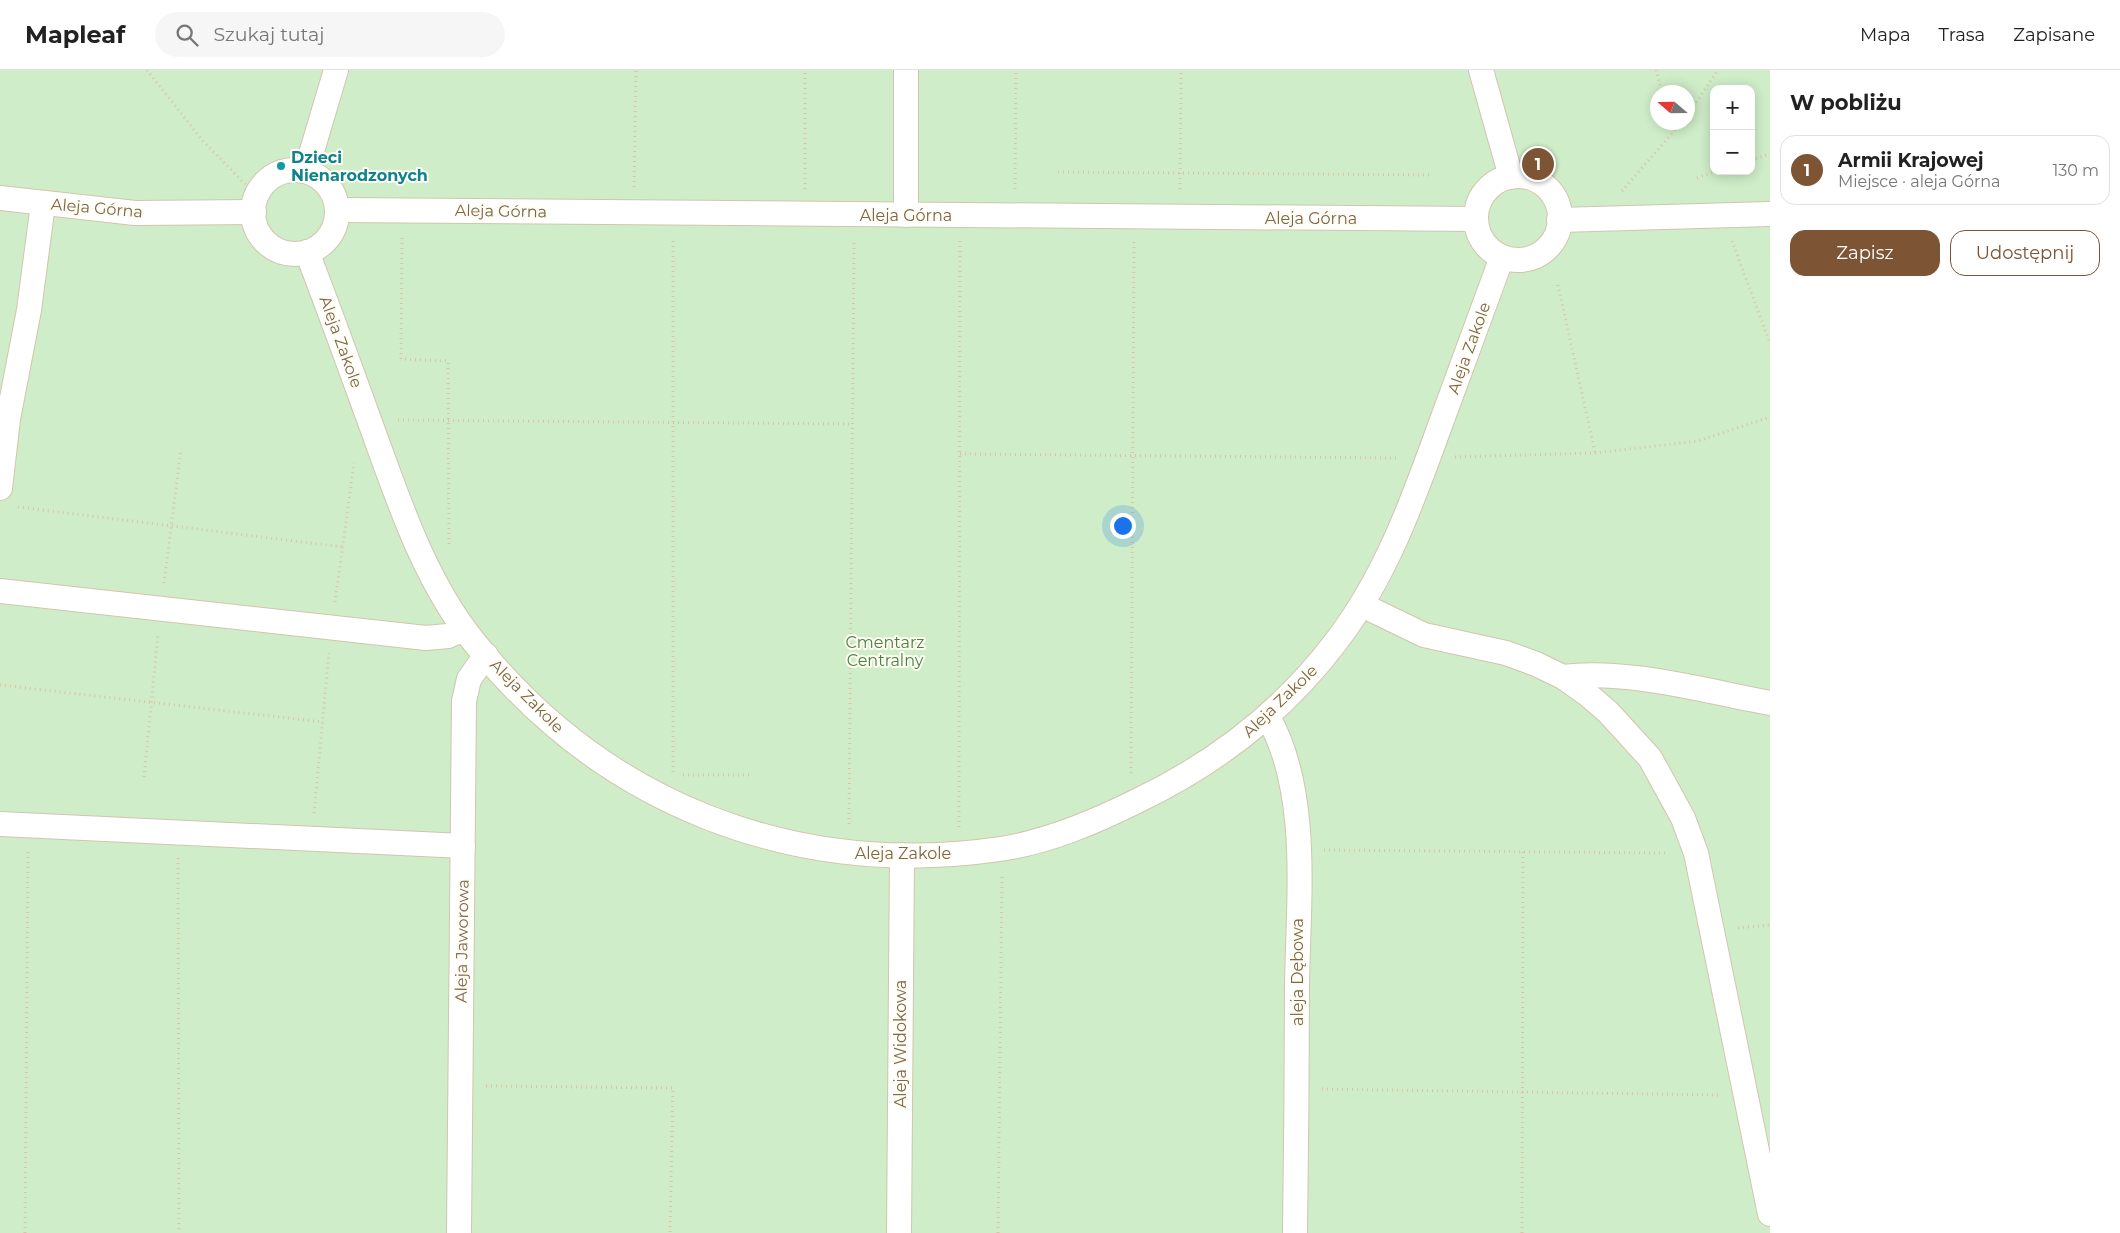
<!DOCTYPE html>
<html lang="pl">
<head>
<meta charset="utf-8">
<style>
  body { margin:0; font-family:Montserrat,sans-serif; background:#f6f6f6; color:#222 }
  .controls { position:absolute; right:15px; top:15px; display:grid; overflow:hidden; border-radius:10px; box-shadow:0 2px 12px #0003 }
  .controls button { width:45px; height:45px; display:grid; place-items:center; padding:0; border:0; border-bottom:1px solid #e0e0e0; background:#fff; color:#222; font:25px sans-serif }
  .compass { position:absolute; left:1650px; top:15px; width:45px; height:45px; border-radius:50%; background:#fff; box-shadow:0 2px 12px #0003; rotate:290deg }
  .you { position:absolute; left:1122px; top:455px; width:18px; height:18px; margin:-12px; border:4px solid #fff; border-radius:50%; background:#1a73e8; box-shadow:0 0 0 8px #1a73e833 }
  .badge { display:grid; place-items:center; width:32px; height:32px; border-radius:50%; background:#7d5434; color:#fff; font-size:16px; font-weight:700 }
  .pin { position:absolute; translate:-50% -50%; border:2px solid #fff; box-shadow:0 1px 5px #0006 }
  .list { margin:0; padding:0; list-style:none }
  h2 { display:flex; justify-content:space-between; align-items:center; height:65px; margin:0; padding:0 20px; font-size:21px }
  h2 small { font-size:16px; font-weight:400; color:#767676 }
  .list li { display:grid; grid-template-columns:32px 1fr auto; gap:15px; align-items:center; box-sizing:border-box; height:70px; margin:0 10px 10px; padding:0 10px; border:1px solid #e0e0e0; border-radius:15px }
  .list b { display:block; font-size:19px; white-space:nowrap }
  .list p { margin:0; font-size:16px; white-space:nowrap; color:#767676 }
  .list em { font-size:16px; font-style:normal; color:#767676 }
  .actions { display:flex; gap:10px; padding:15px 20px }
  .actions a { flex:1; padding:11px 0; border:1px solid #7d5434; border-radius:15px; text-align:center; font-size:18px; color:#7d5434 }
  .actions .main { background:#7d5434; color:#fff }
  .icon { flex:none; width:28px; height:28px; fill:none; stroke:currentColor; stroke-width:2; stroke-linecap:round; stroke-linejoin:round }
  .map { position:relative; flex:none; width:1770px; height:1163px; overflow:hidden }
  header { display:flex; align-items:center; gap:30px; box-sizing:border-box; height:70px; padding:0 25px; background:#fff; border-bottom:1px solid #e0e0e0 }
  header strong { font-size:24px }
  nav { display:flex; gap:28px; margin-inline-start:auto; font-size:18px }
  .search { width:350px; height:45px; background:#f6f6f6; display:flex; align-items:center; gap:12px; box-sizing:border-box; padding:0 18px; border-radius:28px; color:#767676; font-size:19px }
  main { display:flex }
  aside { flex:1; background:#fff }
  .map>svg:first-child { display:block }
</style>
</head>
<body>
<header>
<strong>Mapleaf</strong>
<div class="search"><svg class="icon" aria-label="search" viewBox="0 0 24 24"><circle cx="10" cy="10" r="6"/><path d="M15 15l6 6"/></svg>Szukaj tutaj</div>
<nav><a>Mapa</a><a>Trasa</a><a>Zapisane</a></nav>
</header>
<main>
<div class="map">
<svg width="1770" height="1163" viewBox="0 0 1770 1163">
  <rect width="100%" height="100%" fill="#fefaeb"/>
  <!-- green -->
  <path fill="#cfedc8" fill-rule="evenodd" d="M0 0H1770V1163H0ZM1714 19H1751V101H1714ZM1658 22H1688V52H1658Z"/>
  <g fill="none" stroke-linecap="round" stroke-linejoin="round">
    <defs>
      <g id="pedestrian">
        <path d="M906 0V145"/>
        <path d="M1481 0 1511 107"/>
        <circle cx="295" cy="142" r="42"/>
        <path d="M306 101 336 0"/>
        <circle cx="1518" cy="148" r="42"/>
        <path d="M0 128 135 143 254 142"/>
        <path d="M337 140 1476 149"/>
        <path d="M1559 150 1770 144"/>
        <path d="M307 182C329 239 350 297 371 355 398 429 424 510 474 572 603 734 794 809 1000 779 1048 772 1095 752 1139 730 1218 692 1285 640 1338 569 1385 507 1412 433 1438 361 1459 303 1481 245 1502 187"/>
        <path d="M0 418 8 349 29 240 43 134"/>
        <path d="M0 521 426 568 448 566 464 559"/>
        <path d="M1362 535 1424 565 1506 583 1536 594 1563 607 1587 624 1608 642 1650 688 1683 748 1696 783 1770 1144"/>
        <path d="M1563 607C1629 599 1705 621 1770 633"/>
        <path d="M1268 647C1311 723 1298 831 1297 916 1297 998 1296 1081 1295 1163"/>
        <path d="M0 754 463 776"/>
        <path d="M459 1163 464 631 469 609 486 585"/>
        <path d="M899 1163 902 785"/>
      </g>
    </defs>
    <!-- pedestrian casing -->
    <use href="#pedestrian" stroke="#d2c5af" stroke-width="26"/>
    <!-- path -->
    <g stroke="#dbc4a3" stroke-width="3" stroke-dasharray="1 4" stroke-linecap="butt">
      <path d="M147 0 202 70 246 115"/>
      <path d="M1656 0 1662 22"/>
      <path d="M1688 45 1718 0"/>
      <path d="M1670 52 1673 62"/>
      <path d="M1751 90 1770 84"/>
      <path d="M1058 102 1429 105"/>
      <path d="M1697 108 1717 101"/>
      <path d="M634 117 636 0"/>
      <path d="M805 119V0"/>
      <path d="M1015 119 1016 0"/>
      <path d="M1180 119 1181 0"/>
      <path d="M1622 121 1682 52"/>
      <path d="M402 168 401 289 448 291 449 477"/>
      <path d="M1732 171 1770 273"/>
      <path d="M1558 215 1595 382"/>
      <path d="M398 350 852 354"/>
      <path d="M960 384 1399 388"/>
      <path d="M1455 387 1595 383 1698 371 1770 347"/>
      <path d="M18 437 343 477"/>
      <path d="M164 513 181 379"/>
      <path d="M335 532 354 393"/>
      <path d="M0 615 323 652"/>
      <path d="M673 702V169"/>
      <path d="M1131 703 1134 172"/>
      <path d="M683 705H752"/>
      <path d="M144 707 158 564"/>
      <path d="M314 743 329 583"/>
      <path d="M849 754 854 171"/>
      <path d="M959 757 960 171"/>
      <path d="M1324 780 1668 783"/>
      <path d="M178 788 179 1163"/>
      <path d="M1738 858 1770 855"/>
      <path d="M486 1016 673 1018 670 1163"/>
      <path d="M1322 1019 1718 1025"/>
      <path d="M25 1163 28 781"/>
      <path d="M998 1163 1002 804"/>
      <path d="M1522 1163 1523 782"/>
    </g>
    <!-- pedestrian -->
    <use href="#pedestrian" stroke="#fff" stroke-width="24"/>
  </g>
  <!-- markers -->
  <circle fill="#0f9aa8" stroke="#fffdf3" stroke-width="2" cx="281" cy="96" r="5"/>
  <g text-anchor="middle" dominant-baseline="central" stroke-width="4" stroke-linejoin="round" paint-order="stroke">
    <!-- culture labels -->
    <g font-size="16" font-weight="bold" fill="#0d838f" stroke="#fffdf3" text-anchor="start">
      <text x="291" y="87">Dzieci<tspan x="291" dy="18">Nienarodzonych</tspan></text>
    </g>
    <!-- street labels -->
    <g font-size="16" fill="#7b664b" stroke="#fffdf3">
      <text transform="translate(97 138) rotate(5)">Aleja Górna</text>
      <text transform="translate(501 141) rotate(1)">Aleja Górna</text>
      <text x="906" y="145">Aleja Górna</text>
      <text x="1311" y="148">Aleja Górna</text>
      <text transform="translate(341 272) rotate(70)">Aleja Zakole</text>
      <text transform="translate(1469 278) rotate(-70)">Aleja Zakole</text>
      <text transform="translate(527 626) rotate(45)">Aleja Zakole</text>
      <text transform="translate(1280 631) rotate(-44)">Aleja Zakole</text>
      <text x="903" y="783">Aleja Zakole</text>
      <text transform="translate(462 871) rotate(-89)">Aleja Jaworowa</text>
      <text transform="translate(1297 902) rotate(-90)">aleja Dębowa</text>
      <text transform="translate(900 974) rotate(-90)">Aleja Widokowa</text>
    </g>
    <!-- park labels -->
    <g font-size="16" fill="#488242" stroke="#fffdf3">
      <text x="885" y="572">Cmentarz<tspan x="885" dy="18">Centralny</tspan></text>
    </g>
  </g>
</svg>
<div class="controls">
<button>+</button>
<button>−</button>
</div>
<svg class="compass" viewBox="-18 -18 36 36"><path d="M0-13l5 13h-10z" fill="#e53935"/><path d="M0 13l5-13h-10z" fill="#767676"/></svg>
<div class="you"></div>
<div class="pin badge" style="left:1538px;top:94px">1</div>
</div>
<aside>
<h2>W pobliżu<small></small></h2>
<ul class="list">
<li><span class="badge">1</span><div><b>Armii Krajowej</b><p>Miejsce · aleja Górna</p></div><em>130 m</em></li>
</ul>
<div class="actions"><a class="main">Zapisz</a><a>Udostępnij</a></div>
</aside>
</main>
</body>
</html>
